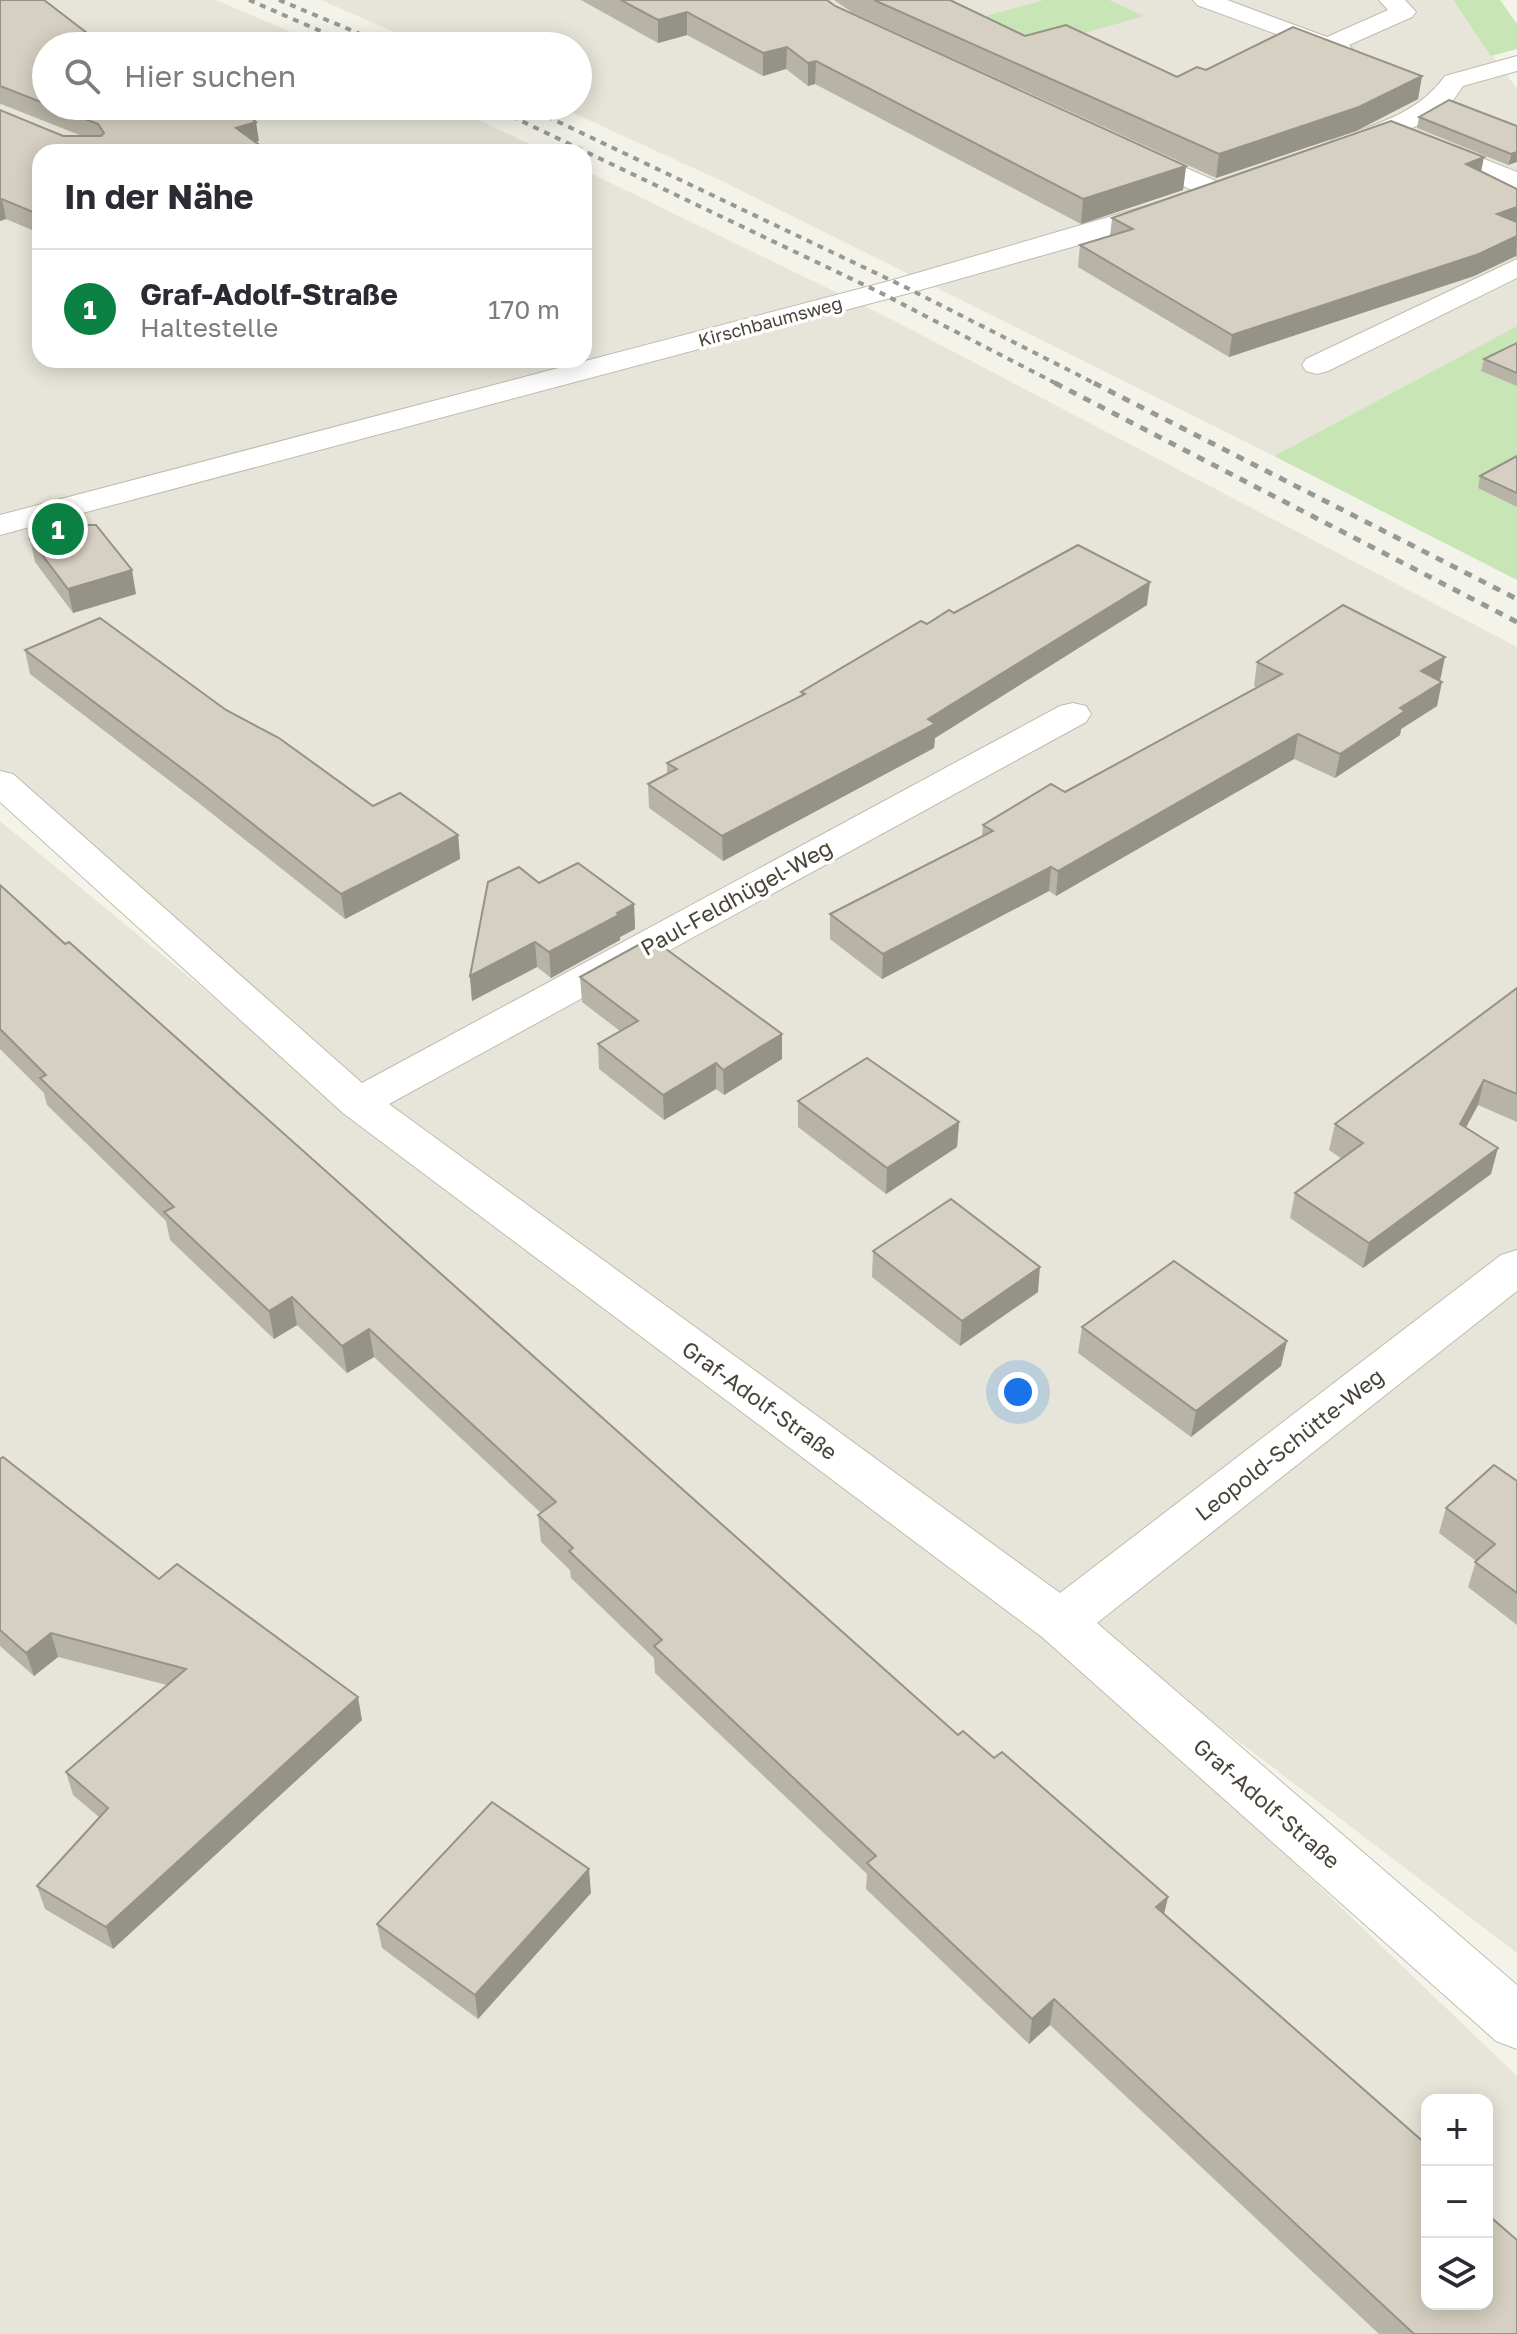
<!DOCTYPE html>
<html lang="de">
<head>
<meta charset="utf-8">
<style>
  body { margin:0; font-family:"Golos Text",sans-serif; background:#f2f2f3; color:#2b2b33 }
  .controls { position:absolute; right:24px; bottom:24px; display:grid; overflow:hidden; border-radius:16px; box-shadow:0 4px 20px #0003 }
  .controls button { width:72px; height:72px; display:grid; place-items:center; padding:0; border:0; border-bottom:2px solid #e1e1e2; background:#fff; color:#2b2b33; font:40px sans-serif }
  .you { position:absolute; left:1018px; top:1392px; width:28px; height:28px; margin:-20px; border:6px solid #fff; border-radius:50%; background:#1a73e8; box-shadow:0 0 0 12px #1a73e833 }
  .badge { display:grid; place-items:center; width:52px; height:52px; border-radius:50%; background:#0b8043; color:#fff; font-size:26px; font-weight:700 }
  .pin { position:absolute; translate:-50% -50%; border:4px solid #fff; box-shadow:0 2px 8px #0006 }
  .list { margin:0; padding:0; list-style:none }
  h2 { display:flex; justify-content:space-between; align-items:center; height:104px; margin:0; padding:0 32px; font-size:34px }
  h2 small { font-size:26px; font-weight:400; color:#7c7c81 }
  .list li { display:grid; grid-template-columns:52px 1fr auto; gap:24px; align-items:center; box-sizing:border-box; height:120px; padding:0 32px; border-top:2px solid #e1e1e2 }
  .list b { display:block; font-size:30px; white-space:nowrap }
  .list p { margin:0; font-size:26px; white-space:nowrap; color:#7c7c81 }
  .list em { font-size:26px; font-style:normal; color:#7c7c81 }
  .icon { flex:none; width:44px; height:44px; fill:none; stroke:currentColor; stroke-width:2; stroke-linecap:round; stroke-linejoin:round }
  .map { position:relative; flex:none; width:1517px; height:2334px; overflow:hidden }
  .search { position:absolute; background:#fff; box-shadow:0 4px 20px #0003; left:32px; top:32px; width:560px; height:88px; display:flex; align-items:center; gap:20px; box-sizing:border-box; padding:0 28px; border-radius:44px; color:#7c7c81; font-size:30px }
  .panel { position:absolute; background:#fff; box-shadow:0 4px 20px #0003; left:32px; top:144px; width:560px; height:224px; border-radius:24px }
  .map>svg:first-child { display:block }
</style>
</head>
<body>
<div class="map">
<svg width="1517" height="2334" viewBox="0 0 1517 2334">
  <rect width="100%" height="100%" fill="#f4f3ea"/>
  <!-- residential -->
  <g fill="#e7e5d9" fill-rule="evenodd">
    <path d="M0 0H216L324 46H46V106H450L546 152H40V360H584V170L887 317 1517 647V1953L1059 1605 362 1088 0 778Z"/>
    <path d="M321 0H1453L1517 89V326L1274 456 726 183 558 106H578V46H426Z"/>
    <path d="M0 821 350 1110 1056 1634 1517 2076V2334H0ZM1427 2100H1487V2304H1427Z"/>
  </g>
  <!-- green -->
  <g fill="#c8e5b6">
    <path d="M1044 0H1109L1144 16 1019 52 961 23Z"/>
    <path d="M1453 0H1500L1517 24V49L1491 56Z"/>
    <path d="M1517 326V580L1274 456Z"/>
  </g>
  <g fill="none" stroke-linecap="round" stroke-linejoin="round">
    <defs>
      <g id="minor">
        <path d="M1193 0H1227L1327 37 1388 10 1379 0H1405L1416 12 1412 17 1349 45 1354 51 1351 56 1342 58 1197 5Z"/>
        <path d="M1517 56V71L1463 86 1454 99 1429 120 1397 135 1341 154 1332 152 1328 146 1332 140C1374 125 1418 114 1445 76Z"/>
        <path d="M1426 136 1517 172V189L1417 150 1413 144 1417 138Z"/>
        <path d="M1129 143 1225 185 1229 191 1225 197H1207L1120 157 1116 151 1120 145Z"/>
        <path d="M1167 200 1177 202 1181 208 1177 214 1125 232 913 292 0 535V515L893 280Z"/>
        <path d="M1517 259V278L1328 371 1317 374 1306 371 1302 365 1306 359Z"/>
        <path d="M1073 703 1086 706 1091 714 1086 722 389 1104 1060 1593 1501 1255 1517 1250V1291L1097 1623 1517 1985V2049L1496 2041 1042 1637 343 1113 0 802V771L13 774 362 1083 1060 706Z"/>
      </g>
    </defs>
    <!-- minor casing -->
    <use href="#minor" stroke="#bfbcad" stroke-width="2"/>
    <!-- minor -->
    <use href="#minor" fill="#fff" fill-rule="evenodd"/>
    <!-- rail-far1 -->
    <g stroke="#989898" stroke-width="4" stroke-dasharray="6 6" stroke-linecap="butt">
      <path d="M249 0 355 46"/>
      <path d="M279 0 389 46"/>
      <path d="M490 106 879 292 1059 385"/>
      <path d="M525 106 903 286 1098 385"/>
    </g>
    <!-- rail -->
    <g stroke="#989898" stroke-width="5" stroke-dasharray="8 8" stroke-linecap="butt">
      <path d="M1055 383 1517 622"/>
      <path d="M1094 383 1517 599"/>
    </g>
  </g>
  <!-- wall -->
  <g fill="#b7b3a6">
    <path d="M0 0 46 46V106H236L259 141 40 152 39 233 6 219 0 221V110L63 136H82L1 104 0 105Z"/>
    <path d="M581 0H827L835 6 1186 166 1183 190 1081 224 815 84 808 86 786 69 763 76 687 35 658 43Z"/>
    <path d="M834 0H950L1025 36 1177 77 1206 70 1422 76 1418 99 1356 131 1216 178 853 13Z"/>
    <path d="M1419 117 1517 126 1508 165 1417 128Z"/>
    <path d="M1481 172 1517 189V258L1516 256 1474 276 1229 357 1078 267 1080 245 1110 236 1112 218Z"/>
    <path d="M1517 343V386L1481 371 1484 359Z"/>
    <path d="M1517 456V507L1478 488 1480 476Z"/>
    <path d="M30 539 136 594 73 613 35 562Z"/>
    <path d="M1147 605 935 738 934 748 723 861 649 808 648 784 667 774V763L801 696V692L927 624 954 613Z"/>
    <path d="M25 650 226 710 373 806 458 835 460 859 345 919 200 804 30 674Z"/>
    <path d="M1257 662 1440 681 1437 706 1401 729 1400 735 1335 778 1294 759 1056 896 1049 891 882 979 830 939V914L982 836 983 825 1065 792 1257 687 1254 686Z"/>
    <path d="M539 883 634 904 635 929 620 937V940L551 978 537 967 472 1001 470 976Z"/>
    <path d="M0 885 958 1735 994 1758 1168 1897 1164 1914 1517 2334H1379L1050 2025 1029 2044 866 1889 867 1874 655 1673 654 1658 571 1578 570 1570 541 1542 538 1515 541 1513 374 1357 347 1373 297 1325 274 1339 170 1240 166 1221 47 1105 44 1093 0 1049Z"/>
    <path d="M580 977 782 1059 724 1095 716 1089 664 1120 599 1069 598 1044 620 1031 582 1002Z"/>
    <path d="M1517 988V1122L1478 1105 1465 1128 1491 1174 1363 1268 1290 1218 1295 1193 1342 1159 1329 1150 1335 1124Z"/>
    <path d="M798 1101 959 1122 957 1147 886 1194 798 1127Z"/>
    <path d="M873 1251 1038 1292 960 1346 872 1277Z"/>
    <path d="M1082 1327 1281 1366 1191 1437 1078 1353Z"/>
    <path d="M0 1459 159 1579 362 1720 113 1949 45 1909 37 1886 99 1817 73 1795 66 1772 167 1685 58 1657 34 1676 0 1646Z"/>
    <path d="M1517 1481V1625L1468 1587 1476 1561 1439 1533 1446 1508Z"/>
    <path d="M591 1893 478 2019 382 1948 377 1924Z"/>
  </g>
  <!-- shaded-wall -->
  <g fill="#959287">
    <path d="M687 12V35L658 43V20Z"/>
    <path d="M787 47 786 69 763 76V53Z"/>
    <path d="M816 61 815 84 808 86V63Z"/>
    <path d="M1422 76 1418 99 1356 131 1216 178 1219 154Z"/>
    <path d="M256 122 259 141 238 147 236 128Z"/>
    <path d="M1517 152V162L1508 165 1511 154Z"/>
    <path d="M1484 157 1480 177 1466 164Z"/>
    <path d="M1186 166 1183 190 1081 224 1083 199Z"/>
    <path d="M2 199 6 219 0 221V200Z"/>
    <path d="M1517 207V227L1497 214Z"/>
    <path d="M40 211V232L39 233 35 213Z"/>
    <path d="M1517 236 1516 256 1474 276 1229 357 1232 335Z"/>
    <path d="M132 570 136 594 73 613 68 589Z"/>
    <path d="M1150 582 1147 605 935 738 934 748 723 861 722 836 928 719Z"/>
    <path d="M1445 657 1440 681 1421 671Z"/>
    <path d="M1442 682 1437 706 1401 729 1400 735 1335 778 1340 754 1400 708Z"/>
    <path d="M1298 734 1294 759 1056 896 1058 871Z"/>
    <path d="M458 835 460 859 345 919 341 894Z"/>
    <path d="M1051 867 1049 891 882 979 883 954Z"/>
    <path d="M634 904 635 929 620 937V940L551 978 549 952Z"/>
    <path d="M535 942 537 967 472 1001 470 976Z"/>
    <path d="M782 1034V1059L724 1095 723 1070Z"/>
    <path d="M716 1063V1089L664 1120 663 1095Z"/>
    <path d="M1484 1080 1478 1105 1454 1150 1460 1124Z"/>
    <path d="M959 1122 957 1147 886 1194 887 1168Z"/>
    <path d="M1498 1148 1491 1174 1363 1268 1369 1243Z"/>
    <path d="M1040 1267 1038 1292 960 1346 962 1321Z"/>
    <path d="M292 1297 297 1325 274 1339 269 1311Z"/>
    <path d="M369 1329 374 1357 347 1373 342 1346Z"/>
    <path d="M1287 1341 1281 1366 1191 1437 1196 1411Z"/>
    <path d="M51 1633 58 1657 34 1676 26 1653Z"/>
    <path d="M358 1697 362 1720 113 1949 106 1927Z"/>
    <path d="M589 1869 591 1893 478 2019 475 1995Z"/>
    <path d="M1168 1897 1162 1922 1156 1907Z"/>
    <path d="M1054 1999 1050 2025 1029 2044 1032 2019Z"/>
  </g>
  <!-- building -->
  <g fill="#d5d0c1" stroke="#959287" stroke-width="2">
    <path d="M0 0H44L104 46H46V104L0 86Z"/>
    <path d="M621 0H827L835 6 1186 166 1083 199 816 61 808 63 787 47 763 53 687 12 658 20Z"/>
    <path d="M874 0H950L1025 36 1066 25 1177 77 1197 67 1206 70 1293 27 1422 76 1359 107 1219 154Z"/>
    <path d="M1449 100 1517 126V152L1511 154 1419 117Z"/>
    <path d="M51 106H236L256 122 236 128 269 152H40V211L35 213 2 199 0 200V110L63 136H101L104 133 98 124Z"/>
    <path d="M1391 121 1484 157 1466 164 1517 189V207L1497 214 1517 222V236L1479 254 1232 335 1080 245 1133 229 1112 218Z"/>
    <path d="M1517 343V373L1484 359Z"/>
    <path d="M1517 456V493L1480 476Z"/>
    <path d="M78 525H96L132 570 68 589 30 539Z"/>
    <path d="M1078 545 1150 582 928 719 935 724 722 836 648 784 677 769 667 763 805 694 801 692 921 621 927 624 949 610 954 613Z"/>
    <path d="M1343 605 1445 657 1421 671 1442 682 1400 708 1405 711 1340 754 1298 734 1058 871 1051 867 883 954 830 914 993 831 983 825 1051 784 1065 792 1282 674 1257 662Z"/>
    <path d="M100 618 226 710 279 738 373 806 400 793 458 835 341 894 196 779 25 650Z"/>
    <path d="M578 863 634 904 617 913 619 915 549 952 535 942 470 976 488 882 519 867 539 883Z"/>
    <path d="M0 885 65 944 69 942 958 1735 963 1731 994 1758 1002 1752 1168 1897 1156 1907 1427 2145V2304H1487V2214L1517 2240V2334H1414L1054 1999 1032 2019 867 1863 876 1856 654 1646 662 1640 569 1551 573 1548 538 1515 556 1502 369 1329 342 1346 292 1297 269 1311 164 1212 174 1207 40 1078 46 1075 0 1029Z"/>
    <path d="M651 938 782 1034 723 1070 716 1063 663 1095 598 1044 638 1021 580 977Z"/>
    <path d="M1517 988V1094L1484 1080 1460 1124 1498 1148 1369 1243 1295 1193 1363 1143 1335 1124Z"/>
    <path d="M867 1058 959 1122 887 1168 798 1101Z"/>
    <path d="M951 1199 1040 1267 962 1321 873 1251Z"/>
    <path d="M1174 1261 1287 1341 1196 1411 1082 1327Z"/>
    <path d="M3 1457 159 1579 177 1564 358 1697 106 1927 37 1886 108 1808 66 1772 186 1669 51 1633 26 1653 0 1630V1459Z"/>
    <path d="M1494 1465 1517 1481V1593L1475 1562 1495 1544 1446 1508Z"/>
    <path d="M492 1802 589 1869 475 1995 377 1924Z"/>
  </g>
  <g text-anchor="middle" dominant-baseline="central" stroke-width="7" stroke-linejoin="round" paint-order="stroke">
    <!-- far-street labels -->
    <g font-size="18" fill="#484439" stroke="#fff">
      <text transform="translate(770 321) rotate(-15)">Kirschbaumsweg</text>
    </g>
    <!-- street labels -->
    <g font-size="22" fill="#484439" stroke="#fff">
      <text transform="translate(736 897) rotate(-29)">Paul-Feldhügel-Weg</text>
      <text transform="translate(760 1400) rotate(36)">Graf-Adolf-Straße</text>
      <text transform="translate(1289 1444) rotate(-38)">Leopold-Schütte-Weg</text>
      <text transform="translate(1267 1803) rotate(41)">Graf-Adolf-Straße</text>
    </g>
  </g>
</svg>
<div class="controls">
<button>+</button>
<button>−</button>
<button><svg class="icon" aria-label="layers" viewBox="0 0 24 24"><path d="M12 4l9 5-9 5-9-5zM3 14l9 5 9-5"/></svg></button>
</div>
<div class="you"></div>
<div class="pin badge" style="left:58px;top:529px">1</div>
<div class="search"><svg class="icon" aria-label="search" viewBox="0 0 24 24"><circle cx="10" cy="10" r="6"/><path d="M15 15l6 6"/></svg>Hier suchen</div>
<section class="panel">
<h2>In der Nähe<small></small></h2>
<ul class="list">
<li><span class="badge">1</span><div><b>Graf-Adolf-Straße</b><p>Haltestelle</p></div><em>170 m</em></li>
</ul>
</section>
</div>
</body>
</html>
